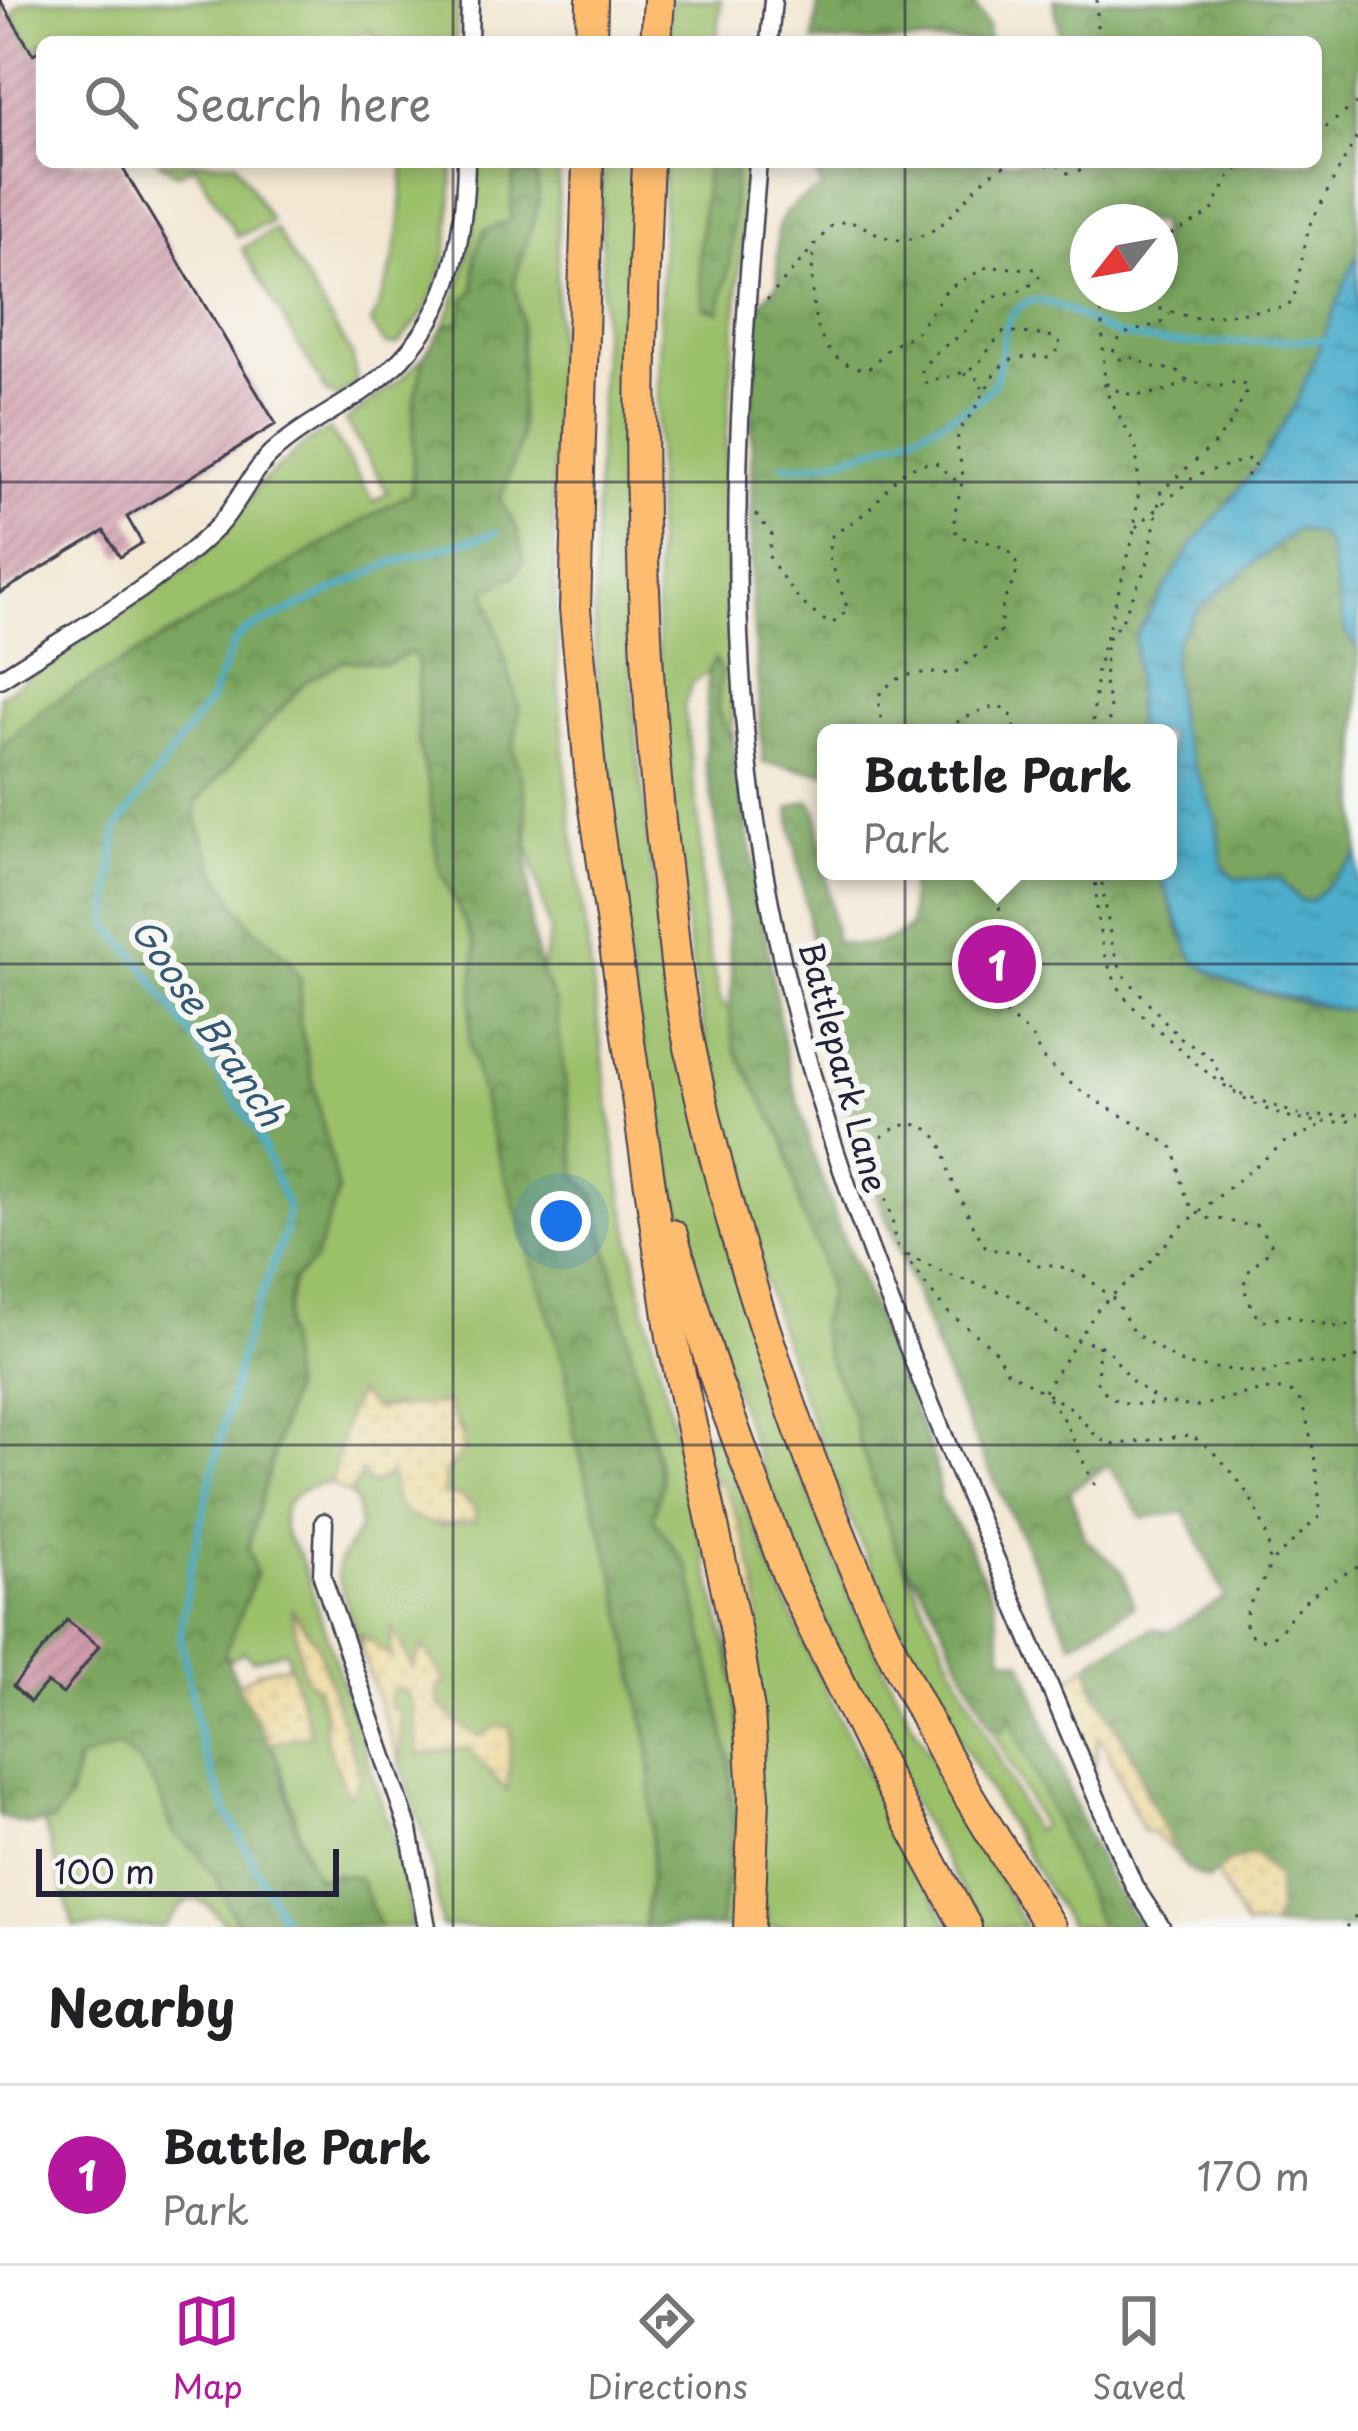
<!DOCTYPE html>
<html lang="en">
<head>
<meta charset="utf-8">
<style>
  body { margin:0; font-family:"Playpen Sans",sans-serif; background:#f6f6f6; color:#202124 }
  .compass { position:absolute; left:1070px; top:204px; width:108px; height:108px; border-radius:50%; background:#fff; box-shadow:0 6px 18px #0003; rotate:239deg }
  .scale { position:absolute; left:36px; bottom:30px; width:303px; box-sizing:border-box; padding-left:12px; border:6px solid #22223b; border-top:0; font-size:33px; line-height:42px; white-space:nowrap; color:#22223b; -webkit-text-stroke:9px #f6f6f2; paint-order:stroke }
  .you { position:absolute; left:561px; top:1221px; width:42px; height:42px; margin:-30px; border:9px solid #fff; border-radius:50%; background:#1a73e8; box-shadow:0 0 0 18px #1a73e833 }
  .badge { display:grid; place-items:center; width:78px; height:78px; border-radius:50%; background:#b5179e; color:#fff; font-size:39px; font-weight:700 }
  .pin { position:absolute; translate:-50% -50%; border:6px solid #fff; box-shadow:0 3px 12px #0006 }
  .popup { position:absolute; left:817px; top:724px; width:360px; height:156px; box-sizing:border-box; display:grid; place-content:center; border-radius:18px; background:#fff; filter:drop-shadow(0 3px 9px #0005); font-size:39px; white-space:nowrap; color:#757577 }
  .popup b { font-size:45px; color:#202124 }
  .popup::after { content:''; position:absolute; left:50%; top:100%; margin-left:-24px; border:24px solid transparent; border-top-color:#fff }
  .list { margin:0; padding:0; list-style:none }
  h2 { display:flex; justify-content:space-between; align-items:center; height:156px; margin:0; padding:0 48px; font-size:51px }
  h2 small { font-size:39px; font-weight:400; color:#757577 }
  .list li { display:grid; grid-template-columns:78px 1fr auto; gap:36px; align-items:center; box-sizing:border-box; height:180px; padding:0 48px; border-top:3px solid #e0e0e0 }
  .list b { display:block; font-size:45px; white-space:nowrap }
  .list p { margin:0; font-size:39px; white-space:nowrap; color:#757577 }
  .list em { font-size:39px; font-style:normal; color:#757577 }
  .icon { flex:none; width:66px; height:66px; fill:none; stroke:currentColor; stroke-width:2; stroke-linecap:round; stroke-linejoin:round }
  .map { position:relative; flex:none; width:1358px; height:1927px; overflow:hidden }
  .search { position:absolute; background:#fff; box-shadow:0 6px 18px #0003; left:36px; right:36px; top:36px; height:132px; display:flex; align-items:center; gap:30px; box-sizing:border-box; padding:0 42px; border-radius:18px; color:#757577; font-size:45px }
  .sheet { height:336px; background:#fff }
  nav { display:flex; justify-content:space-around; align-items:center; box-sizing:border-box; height:168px; border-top:3px solid #e0e0e0; background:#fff; font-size:33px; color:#757577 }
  nav a { display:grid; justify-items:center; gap:6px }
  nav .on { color:#b5179e }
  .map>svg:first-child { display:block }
</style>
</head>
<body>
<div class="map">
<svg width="1358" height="1927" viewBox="0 0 1358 1927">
  <defs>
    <pattern id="forest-crowns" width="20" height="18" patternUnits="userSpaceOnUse" patternTransform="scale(3)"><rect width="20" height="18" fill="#7ca65e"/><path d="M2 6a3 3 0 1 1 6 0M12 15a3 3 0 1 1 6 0" fill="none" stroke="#65874f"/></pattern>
    <pattern id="sand-dots" width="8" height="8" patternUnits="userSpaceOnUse" patternTransform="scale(3)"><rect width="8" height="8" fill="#eeda9e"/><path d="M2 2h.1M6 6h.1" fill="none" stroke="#ccbb89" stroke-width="1.8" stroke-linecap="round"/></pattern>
    <pattern id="water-ripples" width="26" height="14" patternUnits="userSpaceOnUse" patternTransform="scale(3)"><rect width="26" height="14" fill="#4daecc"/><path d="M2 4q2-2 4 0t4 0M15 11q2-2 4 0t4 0" fill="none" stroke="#408da7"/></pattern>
    <pattern id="building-hatch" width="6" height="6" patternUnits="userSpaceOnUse" patternTransform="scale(3)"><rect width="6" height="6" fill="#d19dac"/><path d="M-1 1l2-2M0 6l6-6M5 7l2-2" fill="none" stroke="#a9808d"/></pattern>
  </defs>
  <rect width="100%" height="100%" fill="#f6f6f2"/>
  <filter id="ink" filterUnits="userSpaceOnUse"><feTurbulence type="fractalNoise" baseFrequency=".00833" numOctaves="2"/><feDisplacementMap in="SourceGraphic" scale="24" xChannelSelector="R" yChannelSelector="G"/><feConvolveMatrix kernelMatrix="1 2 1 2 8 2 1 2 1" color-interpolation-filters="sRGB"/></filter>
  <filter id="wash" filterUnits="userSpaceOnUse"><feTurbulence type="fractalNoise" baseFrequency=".004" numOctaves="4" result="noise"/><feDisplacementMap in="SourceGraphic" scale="48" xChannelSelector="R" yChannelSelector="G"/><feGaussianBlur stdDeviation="2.7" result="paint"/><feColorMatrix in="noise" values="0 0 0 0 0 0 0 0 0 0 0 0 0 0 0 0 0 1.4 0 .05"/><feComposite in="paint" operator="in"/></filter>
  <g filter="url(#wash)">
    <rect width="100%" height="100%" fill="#f3e6d1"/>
    <!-- green -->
    <g fill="#9bc06a" stroke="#5e7152" stroke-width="3" fill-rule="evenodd">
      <path d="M33 0H458L456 42H378L370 30 348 42H42V51L39 47 33 50 12 16 20 4Z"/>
      <path d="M671 0H721L717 42H668Z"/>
      <path d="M159 162H236L271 222 237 236 195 166 177 174Z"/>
      <path d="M404 162H453C451 210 452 262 428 305 420 319 408 332 398 344L386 345 371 324C398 267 401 224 404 162Z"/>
      <path d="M479 162H559L553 515 559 690 568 796 618 1171 644 1304 735 1682 743 1767 736 1927H719L734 1834 730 1760 690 1571 653 1518 662 1482 595 1196 577 1176 555 1003 541 972 550 933 529 846 525 796 513 750 519 709 486 590 513 576 517 528 500 501 520 441 521 318 514 282 539 202 536 177 510 221 497 230 475 254V290L465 299 460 323 444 326C469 267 477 226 479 162Z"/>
      <path d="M602 162H635L626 537 628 616 635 727 663 961 794 1456 852 1602 894 1689 1025 1927H984C756 1554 624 1124 597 688 590 574 599 460 602 347 603 285 601 224 602 162Z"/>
      <path d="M664 162H707L699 255 704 307 735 162H748L725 457 733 742 717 710 721 671 715 660 708 672 692 683 684 705 700 834 703 927 721 1002 729 1011 735 1049 785 1141 802 1215 818 1248 825 1279 828 1295 819 1326 828 1359 853 1413 859 1441 897 1551 1034 1831 1042 1826 990 1724 1003 1730 1010 1714 1101 1927H1070C998 1807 927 1688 869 1561 743 1283 678 976 660 672 649 503 662 332 664 162Z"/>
      <path d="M275 229 352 355 357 383 337 397 328 394 242 249Z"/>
      <path d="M424 356 414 404 412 492 44 708 6 745 0 748 3 745 0 744V696L196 563 227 530 258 486 307 442 330 430 374 502 388 492 345 421 404 377Z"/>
      <path d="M410 652 418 661V744L429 786 438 865 476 947 469 1042 488 1121 566 1369 575 1437 616 1580 650 1751 652 1859 644 1927H442L430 1854 401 1766 399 1712 390 1706 387 1697 397 1687 406 1691 412 1703 419 1755 468 1748 506 1790 481 1736 461 1726 438 1702 423 1648 414 1669 404 1652 391 1643 394 1654 391 1657 362 1636 361 1649 337 1574 340 1561 360 1527 356 1501 348 1494 359 1483V1471L391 1473 439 1526 475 1521V1509L460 1496 444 1495 445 1472 452 1468 463 1431C441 1404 405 1403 373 1409L359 1394 348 1411 331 1484C304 1482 274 1502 285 1533 288 1542 296 1549 301 1558L402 1864 413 1927H380L359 1879 318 1880C294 1837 293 1787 270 1744L310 1734 286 1650 252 1660 244 1652 230 1660 224 1654 256 1574 248 1548 291 1388 284 1323 293 1280 314 1261 338 1192 299 1019 301 980 288 958 249 923 216 872 195 816 197 802 305 682 345 660 387 664ZM293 1611 317 1644 360 1775 354 1791 348 1794 325 1738 324 1711 297 1642Z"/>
      <path d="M717 1432C781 1605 859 1767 950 1927H765L767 1911 759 1904 712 1480 701 1437Z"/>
      <path d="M117 1747 140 1763 158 1792 173 1832 194 1850 216 1877 238 1927H229L207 1904 193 1899 183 1904 164 1927H74L44 1823 53 1821 69 1799 78 1760Z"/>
    </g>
    <!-- forest -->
    <g fill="url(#forest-crowns)" stroke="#4f644c" stroke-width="3" fill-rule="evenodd">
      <path d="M819 0H971L988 26 989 42H813Z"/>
      <path d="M1054 0H1358V253L1296 403 1257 468 1190 548 1135 637 1136 733H826V773L763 763 751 586 752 384 759 304 778 284C778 230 767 213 822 189L811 162H1316V42H1061ZM1088 222H1160V294H1088Z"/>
      <path d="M707 162H735L731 261 719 311 704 308 699 255Z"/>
      <path d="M525 172 537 178 539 202 514 282 521 318 520 441 500 501 517 528 524 561 513 576 486 591 519 709 513 750 525 796 531 929 541 972 555 1003 577 1176 595 1196 662 1482 653 1518 690 1571 730 1760 734 1834 719 1927H644L652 1859 650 1751 616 1580 575 1437 566 1369 488 1121 469 1042 476 947 438 865 429 786 418 744V661L410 652 387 664 345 660 305 682 197 801 195 816 216 872 249 923 288 958 301 980 299 1020 338 1192 314 1261 293 1280 284 1323 291 1388 248 1548 256 1574 224 1655 278 1760 303 1852 318 1879 337 1874 359 1878 380 1927H238L216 1877 194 1850 173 1832 158 1792 140 1763 117 1747 78 1760 69 1799 53 1822 30 1825 0 1817V748L44 708 412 492 414 404 424 356 444 326 460 322 464 299 475 290V254L484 231 510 221 513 177Z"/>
      <path d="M1296 529 1319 535 1328 545 1346 633 1358 649V855L1313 900 1301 901 1278 878 1236 879 1222 864 1216 818 1178 727 1172 662 1176 641 1200 607Z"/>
      <path d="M715 659 721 671 717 710 733 742 786 1058 812 1151 840 1230 935 1462 940 1499 966 1542 994 1600 1003 1657 1022 1661C1056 1747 1083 1855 1141 1927H1101L1010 1716 1003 1730 990 1724 930 1601 897 1551 859 1441 853 1413 828 1359 819 1326 828 1295 825 1279 818 1248 802 1215 785 1141 735 1049 729 1011 732 979 715 813 705 762 708 672Z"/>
      <path d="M809 800 817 811 836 942C865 948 888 945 910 926V885L920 871H1158C1170 900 1177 931 1193 957 1212 987 1324 1012 1358 1008V1927H1272L1277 1909 1228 1862 1208 1879C1195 1874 1187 1871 1179 1858 1160 1830 1149 1796 1137 1764 1123 1729 1094 1702 1089 1664 1109 1646 1131 1642 1153 1628L1168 1632 1225 1597 1185 1512 1143 1518 1108 1465 1070 1491 1084 1538 1122 1571 1134 1606 1072 1643 955 1398 839 1095 789 809Z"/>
    </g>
    <!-- sand -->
    <g fill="url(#sand-dots)" stroke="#887e6c" stroke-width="3">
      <path d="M358 1393 373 1409 448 1403C453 1424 463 1429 463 1452L445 1473 444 1495 460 1496 475 1509V1521C444 1525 423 1528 397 1508L391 1474 371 1485 360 1472 359 1483 348 1494 331 1484 348 1411Z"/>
      <path d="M719 1479C739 1510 764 1589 758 1626 757 1635 752 1644 750 1653L712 1480Z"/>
      <path d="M291 1608 317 1644 360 1775 354 1792 347 1794 325 1738 324 1711 316 1688 304 1677Z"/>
      <path d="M391 1625 413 1668 423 1646 446 1683 438 1690V1702L461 1726 481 1736 497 1726 512 1728 507 1791 468 1748 419 1755 412 1703 406 1691 397 1688 388 1697 390 1706 399 1711 401 1766 361 1649 362 1634 391 1657Z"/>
      <path d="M1089 1664 1092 1685 1136 1762 1145 1791 1177 1855 1154 1834 1143 1831 1106 1746 1098 1737 1094 1768 1064 1694 1065 1682Z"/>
      <path d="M290 1665 311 1734 270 1744 237 1685 259 1671Z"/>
      <path d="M1254 1854 1277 1877V1909L1272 1927H1245L1216 1872 1228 1862Z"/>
    </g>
    <!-- water -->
    <path fill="url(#water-ripples)" stroke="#386884" stroke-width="3" d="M1358 253V649L1346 633 1327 545 1319 535 1297 529 1200 607 1176 640 1172 662 1178 727 1216 818 1222 864 1236 879 1278 878 1301 901 1312 900 1358 855V1008L1341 1010 1234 984 1195 962 1158 871H1168V733H1136L1135 637 1190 548 1257 468 1296 403Z"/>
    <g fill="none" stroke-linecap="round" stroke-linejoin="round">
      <!-- stream -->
      <g stroke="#4daecc" stroke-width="6">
        <path d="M783 464C820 475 974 418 993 384 1007 359 995 316 1028 302 1049 293 1091 327 1113 333 1180 353 1256 338 1325 340"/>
        <path d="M287 1927 228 1814 202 1748 180 1634 192 1560 243 1345 285 1232 288 1208 256 1130 139 960 109 926 116 830 211 698 234 643 246 631 394 562 497 532"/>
      </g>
    </g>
    <g id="blocks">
      <!-- building -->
      <g fill="url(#building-hatch)">
        <path d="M0 0 33 54 42 49V162H119L276 424 127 517 142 543 120 557 104 531 0 593Z"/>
        <path d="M67 1620 99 1646 63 1694 47 1683 30 1702 13 1686Z"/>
      </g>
    </g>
  </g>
  <g filter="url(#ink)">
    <use href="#blocks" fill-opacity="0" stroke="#413f52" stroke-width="3"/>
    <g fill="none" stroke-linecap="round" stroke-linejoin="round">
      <defs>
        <g id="street">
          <path d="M469 42 470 0"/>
          <path d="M769 42 773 0"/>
          <path d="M758 162C740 368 726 571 750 777 780 1030 864 1245 961 1477 1018 1614 1076 1750 1134 1886L1161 1927"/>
          <path d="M0 679C69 634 160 585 217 527 238 505 249 475 271 454 298 429 332 412 362 392 445 336 464 257 466 162"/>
          <path d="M324 1522 322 1576 409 1830 427 1927"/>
        </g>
        <g id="highway">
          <path d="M591 42 592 0"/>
          <path d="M656 42 659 0"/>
          <path d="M588 162 575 609 591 781 672 1337 735 1627 749 1711 754 1797 749 1927"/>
          <path d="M648 162C637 400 637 637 666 874 672 920 675 967 683 1012 730 1258 824 1533 944 1753 976 1812 1015 1869 1050 1927"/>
          <path d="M672 1235 717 1383 789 1578 889 1784 966 1927"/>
        </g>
      </defs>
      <!-- street casing -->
      <use href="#street" stroke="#413f52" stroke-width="21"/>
      <!-- highway casing -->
      <use href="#highway" stroke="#413f52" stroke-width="34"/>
      <!-- path -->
      <g stroke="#413f52" stroke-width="3" stroke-dasharray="3 9" stroke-linecap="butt">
        <path d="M1097 0V35L1103 42"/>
        <path d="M1316 135 1358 102"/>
        <path d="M1022 162 1060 166 1065 173C1075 173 1083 171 1088 162"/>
        <path d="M1160 240 1211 213 1230 175 1246 162"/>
        <path d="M814 243C810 289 806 365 868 369L890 347 916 333 947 289 987 267 1037 269 1040 275C1027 295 1006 290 989 300 978 306 978 315 971 324 955 345 935 345 922 371L926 383C944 376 966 376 980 361 989 351 994 340 1005 331L1056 337 1062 346 1049 358C994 352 997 373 973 412 967 420 960 426 958 436 955 452 965 467 962 482 959 502 949 517 958 537 978 540 1022 543 1016 574 1014 583 1007 592 1004 601 1000 613 1002 626 999 638L953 674C922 672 899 670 878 696L883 733"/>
        <path d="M767 300 832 225C861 212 877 246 911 239 957 230 971 173 1015 162"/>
        <path d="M1103 307 1107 303 1125 299 1194 318 1288 307 1294 297 1309 226 1358 134"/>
        <path d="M964 374 981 380 982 388"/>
        <path d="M1106 383C1127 403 1163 394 1187 382"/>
        <path d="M1246 476 1256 463"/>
        <path d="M756 514 772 535 768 555C785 582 803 611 832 624L848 610 828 554 832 536C845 526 861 518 872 506 895 482 898 466 935 462L961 485"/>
        <path d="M1136 527 1196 475 1252 458 1257 462"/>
        <path d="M935 733 984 709 1000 706 1011 715 1016 733"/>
        <path d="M1092 733 1097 670 1133 538 1139 489 1136 446 1105 390 1101 294"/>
        <path d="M1108 733 1110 704 1104 682 1107 639 1121 622 1147 565 1161 491 1213 445 1229 426 1248 389 1240 381 1216 387 1188 381 1176 370 1157 368 1132 358 1120 359 1113 352 1121 335 1161 323 1170 314"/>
        <path d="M998 871C996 891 1000 907 1001 926 1001 952 992 975 999 1000 1005 1020 1017 1021 1029 1034 1036 1040 1037 1051 1043 1058 1077 1097 1133 1118 1173 1148 1182 1170 1181 1210 1207 1218 1214 1220 1221 1219 1227 1220 1239 1224 1244 1225 1257 1225L1271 1243 1270 1250 1250 1269 1243 1286 1254 1313 1264 1321 1286 1315 1337 1327 1358 1323"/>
        <path d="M1095 871C1097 920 1099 966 1131 1005 1201 1066 1257 1135 1358 1120"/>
        <path d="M1100 871 1112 946 1122 973 1180 1038 1210 1057 1225 1083 1239 1093 1305 1117 1358 1114"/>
        <path d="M907 1255 944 1273 1013 1296 1061 1336 1099 1345 1112 1354 1128 1378 1160 1402"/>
        <path d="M1099 1345 1097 1382C1114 1408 1136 1405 1162 1403 1175 1402 1187 1408 1199 1406 1219 1402 1284 1377 1298 1398 1311 1418 1320 1490 1320 1516L1272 1561"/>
        <path d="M1358 1357 1332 1366 1304 1362 1262 1373 1185 1365 1134 1333 1115 1300 1086 1277 1057 1265H1037L1018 1252 987 1249C973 1228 964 1204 953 1182 947 1171 947 1157 942 1146 923 1109 886 1125 869 1152L892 1217 895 1243 945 1310 993 1348 1007 1371 1071 1408 1096 1436 1111 1445 1190 1435C1228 1457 1274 1519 1269 1565 1266 1585 1242 1605 1246 1624 1248 1638 1261 1643 1273 1636 1283 1631 1285 1624 1291 1616 1305 1597 1337 1577 1358 1567"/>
        <path d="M1095 1485C1077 1453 1069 1418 1043 1393L1100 1306 1143 1269 1181 1227 1284 1143 1326 1124"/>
        <path d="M1346 1927 1358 1913"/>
      </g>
      <!-- street -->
      <use href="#street" stroke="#fff" stroke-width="16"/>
      <!-- highway -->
      <use href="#highway" stroke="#fdbc6f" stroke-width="30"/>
    </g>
  </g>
  <!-- grid -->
  <path fill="none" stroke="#22223b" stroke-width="3" stroke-opacity="0.55" d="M453 0V42M905 0V42M453 162V1927M905 162V1927M0 482H1358M0 964H1358M0 1445H1358"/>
  <g text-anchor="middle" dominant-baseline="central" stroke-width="12" stroke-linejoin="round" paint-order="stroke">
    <!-- street labels -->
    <g font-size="33" fill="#22223b" stroke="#f6f6f2">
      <text transform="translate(845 1067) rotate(75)">Battlepark Lane</text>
    </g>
    <!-- water labels -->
    <g font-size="36" font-style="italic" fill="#335a75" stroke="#f6f6f2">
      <text transform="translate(209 1021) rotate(56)">Goose Branch</text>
    </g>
  </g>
</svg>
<svg class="compass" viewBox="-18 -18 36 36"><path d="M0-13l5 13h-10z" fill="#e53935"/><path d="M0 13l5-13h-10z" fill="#757577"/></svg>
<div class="scale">100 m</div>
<div class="you"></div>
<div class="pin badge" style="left:997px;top:964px">1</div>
<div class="popup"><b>Battle Park</b>Park</div>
<div class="search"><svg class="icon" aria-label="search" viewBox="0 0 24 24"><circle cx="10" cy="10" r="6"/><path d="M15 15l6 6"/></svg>Search here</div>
</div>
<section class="sheet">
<h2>Nearby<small></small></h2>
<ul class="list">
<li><span class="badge">1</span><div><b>Battle Park</b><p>Park</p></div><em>170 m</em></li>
</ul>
</section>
<nav>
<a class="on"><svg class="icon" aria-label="map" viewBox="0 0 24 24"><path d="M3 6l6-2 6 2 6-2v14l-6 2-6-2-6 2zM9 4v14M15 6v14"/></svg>Map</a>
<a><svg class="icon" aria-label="directions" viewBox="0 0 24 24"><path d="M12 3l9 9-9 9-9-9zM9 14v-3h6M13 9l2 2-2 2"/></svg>Directions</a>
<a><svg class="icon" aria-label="saved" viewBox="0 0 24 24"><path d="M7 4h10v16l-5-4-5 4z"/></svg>Saved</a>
</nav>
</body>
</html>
